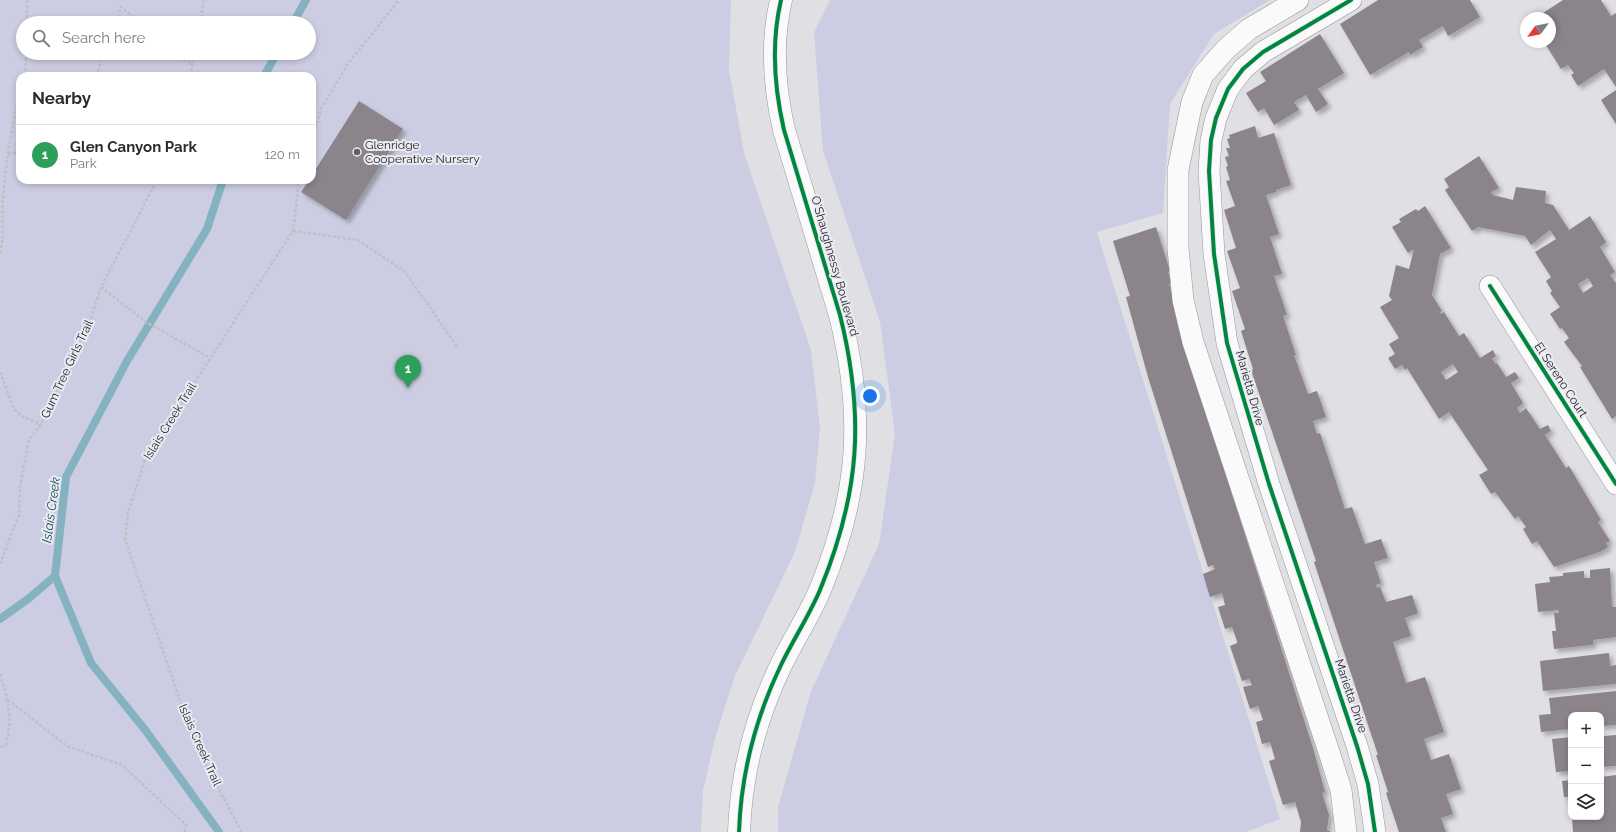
<!DOCTYPE html>
<html lang="en">
<head>
<meta charset="utf-8">
<style>
  body { margin:0; font-family:Raleway,sans-serif; background:#f7f7f7; color:#2b2b33 }
  .controls { position:absolute; right:12px; bottom:12px; display:grid; overflow:hidden; border-radius:8px; box-shadow:0 2px 6px #0003 }
  .controls button { width:36px; height:36px; display:grid; place-items:center; padding:0; border:0; border-bottom:1px solid #e1e1e2; background:#fff; color:#2b2b33; font:20px sans-serif }
  .compass { position:absolute; left:1520px; top:12px; width:36px; height:36px; border-radius:50%; background:#fff; box-shadow:0 2px 6px #0003; rotate:237deg }
  .you { position:absolute; left:870px; top:396px; width:14px; height:14px; margin:-10px; border:3px solid #fff; border-radius:50%; background:#1a73e8; box-shadow:0 0 0 6px #1a73e833 }
  .badge { display:grid; place-items:center; width:26px; height:26px; border-radius:50%; background:#111827; color:#fff; font-size:13px; font-weight:700 }
  .pin { position:absolute; translate:-50% -33px; filter:drop-shadow(0 1px 2px #0008) }
  .pin::after { content:''; position:absolute; top:21px; width:14px; height:12px; background:inherit; clip-path:polygon(0 0,100% 0,50% 100%) }
  .list { margin:0; padding:0; list-style:none }
  h2 { display:flex; justify-content:space-between; align-items:center; height:52px; margin:0; padding:0 16px; font-size:17px }
  h2 small { font-size:13px; font-weight:400; color:#7c7c81 }
  .list li { display:grid; grid-template-columns:26px 1fr auto; gap:12px; align-items:center; box-sizing:border-box; height:60px; padding:0 16px; border-top:1px solid #e1e1e2 }
  .list b { display:block; font-size:15px; white-space:nowrap }
  .list p { margin:0; font-size:13px; white-space:nowrap; color:#7c7c81 }
  .list em { font-size:13px; font-style:normal; color:#7c7c81 }
  .icon { flex:none; width:22px; height:22px; fill:none; stroke:currentColor; stroke-width:2; stroke-linecap:round; stroke-linejoin:round }
  .map { position:relative; flex:none; width:1616px; height:832px; overflow:hidden }
  .search { position:absolute; background:#fff; box-shadow:0 2px 6px #0003; left:16px; top:16px; width:300px; height:44px; display:flex; align-items:center; gap:10px; box-sizing:border-box; padding:0 14px; border-radius:22px; color:#7c7c81; font-size:15px }
  .panel { position:absolute; background:#fff; box-shadow:0 2px 6px #0003; left:16px; top:72px; width:300px; height:112px; border-radius:12px }
  .map>svg:first-child { display:block }
</style>
</head>
<body>
<div class="map">
<svg width="1616" height="832" viewBox="0 0 1616 832">
  <defs>
    <filter id="shadow"><feDropShadow dx="3.5" dy="3.5" stdDeviation="2" flood-color="#0004"/></filter>
  </defs>
  <rect width="100%" height="100%" fill="#e0e0e4"/>
  <!-- green -->
  <g fill="#cccde2" fill-rule="evenodd">
    <path d="M0 0H731L729 69 744 153 811 350 820 427 815 483 795 552 735 676 715 738 703 791 701 832H0ZM23 23H309V53H23ZM20 76H312V180H20Z"/>
    <path d="M830 0H1270L1214 34 1170 104 1163 213 1097 232 1280 819 1246 832H778V807L811 691 879 544 895 434 880 322 823 151 814 33Z"/>
  </g>
  <g fill="none" stroke-linecap="round" stroke-linejoin="round">
    <!-- stream -->
    <g stroke="#85b2c0" stroke-width="8">
      <path d="M293 23 306 0"/>
      <path d="M264 76 277 53"/>
      <path d="M0 619 28 599 55 576"/>
      <path d="M219 832 146 731 91 663 55 576 66 477 127 361 207 229 223 180"/>
    </g>
  </g>
  <!-- building -->
  <g fill="#8b848b" fill-rule="evenodd" filter="url(#shadow)">
    <path d="M1378 0H1470L1480 17 1448 36 1443 26 1419 40 1423 47 1410 55 1409 52 1370 75 1340 24Z"/>
    <path d="M1563 0H1601L1611 16 1616 13V87L1604 69 1578 86 1571 75 1574 73 1568 65 1561 69 1544 42H1550V18H1535Z"/>
    <path d="M1320 34 1344 73 1318 89 1328 104 1316 112 1306 95 1294 102 1299 110 1274 125 1264 108 1258 112 1246 93 1266 81 1260 72Z"/>
    <path d="M1616 90V124L1601 100Z"/>
    <path d="M359 101 403 129 346 220 301 192 309 180H312V175Z"/>
    <path d="M1255 126 1258 138 1274 133 1291 185 1276 190V192L1266 195 1279 234 1270 237 1282 274 1274 276 1287 315 1283 316 1296 355H1294L1308 394 1317 391 1326 417 1313 421 1317 434 1320 433 1345 509 1352 507 1365 544 1381 539 1388 558 1374 562 1381 583 1376 585 1377 588 1380 587 1386 602 1412 595 1418 613 1405 618 1411 636 1393 642 1406 683 1425 677 1444 732 1424 739 1431 760 1449 754 1461 789 1446 794 1453 814 1441 818 1446 832H1399L1386 793 1388 792 1376 755H1378L1314 562 1316 561 1251 370 1253 369 1241 331 1245 329 1232 291 1240 288 1227 251 1236 248 1224 210 1235 206 1226 181 1230 180 1226 167 1228 166 1225 157 1229 156 1226 148H1230L1227 139 1230 138 1229 135Z"/>
    <path d="M1479 156 1499 188 1491 192 1493 195 1513 200 1516 187 1546 191 1545 203 1553 205 1569 230 1590 216 1606 242 1600 247 1615 272 1610 275 1616 283V416L1612 419 1580 367 1582 366 1564 342 1569 338 1562 328 1560 329 1550 314 1560 307 1550 293 1552 291 1546 281 1551 277 1535 252 1556 239 1550 230 1531 245 1525 236 1478 227 1472 231 1445 190 1449 187 1444 179ZM1588 278 1593 286 1583 293 1578 284Z"/>
    <path d="M1425 206 1451 248 1440 254 1432 295 1442 311 1440 312 1441 314 1444 312 1459 336 1464 333 1480 358 1493 350 1496 356 1492 359 1496 364 1497 363 1506 377 1515 372 1519 378 1511 383 1523 403 1517 408 1520 413 1526 408 1540 429 1548 425 1551 431 1545 435 1566 468 1569 466 1601 520 1598 522 1610 541 1606 543 1608 547 1600 552 1554 567 1537 541 1532 544 1523 529 1526 527 1518 516 1515 519 1495 492 1491 494 1479 475 1488 470 1449 412 1439 419 1407 368 1405 370 1402 365 1395 369 1388 358 1395 354 1389 344 1399 338 1380 307 1392 300 1389 296 1396 265 1409 269 1414 249 1408 253 1392 227 1401 222 1399 219 1416 209 1418 211ZM1453 364 1458 372 1446 380 1441 372Z"/>
    <path d="M1156 227 1170 271 1168 272 1171 283 1169 284 1226 475 1313 748 1325 792 1322 793 1329 815 1327 830 1331 832H1300L1301 822 1295 802 1283 805 1269 761 1275 759 1270 742 1262 744 1256 722 1263 720 1258 706 1250 709 1243 687 1252 685 1249 679 1242 681 1230 646 1237 643V641L1232 627 1225 629 1218 607 1225 605 1222 593 1210 597 1203 574 1215 569 1213 565 1208 567 1148 377 1126 297 1130 296 1113 241Z"/>
    <path d="M1610 568 1612 607H1616V637L1593 640V645L1554 649 1552 631H1556L1554 613H1559L1558 610 1538 612 1535 584 1550 582 1549 577 1563 576V573L1584 571V578H1590V570Z"/>
    <path d="M1609 653 1610 666 1616 665V684L1543 691 1540 661Z"/>
    <path d="M1616 691V725L1601 726V715H1571V729L1541 732 1539 715 1551 714 1549 698Z"/>
    <path d="M1601 734H1604V736L1616 735V766L1601 767Z"/>
    <path d="M1571 737V771L1556 772 1552 739Z"/>
    <path d="M1616 775V832H1573L1572 817H1601V777Z"/>
    <path d="M1571 780V803H1570L1569 797H1564L1562 781Z"/>
  </g>
  <g fill="none" stroke-linecap="round" stroke-linejoin="round">
    <defs>
      <g id="street">
        <path d="M1298 0 1249 29 1225 50 1203 75 1192 102 1178 170V248L1183 300 1193 342 1330 755 1341 790 1346 832"/>
        <path d="M1351 0 1263 52 1243 69 1228 89 1216 118 1211 140 1209 171 1214 254 1227 343 1269 484 1357 746 1368 784 1375 832"/>
        <path d="M1490 286 1616 484"/>
      </g>
      <path id="secondary" d="M739 832C741 775 756 717 781 665 793 640 809 616 820 590 860 493 865 416 840 315L784 130C774 87 771 43 781 0"/>
    </defs>
    <!-- street casing -->
    <use href="#street" stroke="#97979a" stroke-width="22"/>
    <!-- secondary casing -->
    <use href="#secondary" stroke="#97979a" stroke-width="23"/>
    <!-- path -->
    <g stroke="#c0c0c2" stroke-width="2.5" stroke-dasharray="3 2" stroke-linecap="butt">
      <path d="M120 6 140 23"/>
      <path d="M27 23V0"/>
      <path d="M119 23 120 7"/>
      <path d="M200 23 204 0"/>
      <path d="M170 53 193 64"/>
      <path d="M25 76 26 53"/>
      <path d="M96 76 104 53"/>
      <path d="M190 76 195 53"/>
      <path d="M312 138 322 107 348 64 399 0"/>
      <path d="M8 154 20 152"/>
      <path d="M293 231 358 240 405 272 458 348"/>
      <path d="M0 253C5 235 1 216 3 198 6 162 11 128 20 94"/>
      <path d="M101 287 146 322 210 358"/>
      <path d="M0 372 14 409 21 416 41 424"/>
      <path d="M0 564 19 515 20 486 29 440 41 424 90 321 101 287 157 180"/>
      <path d="M0 674C8 700 13 718 6 745L0 748"/>
      <path d="M8 700 67 746 122 765 186 825 185 832"/>
      <path d="M242 832 207 768 179 698 125 539 128 513 145 459 293 231 299 180"/>
    </g>
    <!-- street -->
    <use href="#street" stroke="#fafafb" stroke-width="21"/>
    <!-- secondary -->
    <use href="#secondary" stroke="#fafafb" stroke-width="22"/>
    <defs>
      <g id="cycleway">
        <path d="M1351 0 1263 52 1243 69 1228 89 1216 118 1211 140 1209 171 1214 254 1227 343 1269 484 1357 746 1368 784 1375 832"/>
        <path d="M1490 286 1616 484"/>
        <path d="M739 832C741 775 756 717 781 665 793 640 809 616 820 590 860 493 865 416 840 315L784 130C774 87 771 43 781 0"/>
      </g>
    </defs>
    <!-- cycleway casing -->
    <use href="#cycleway" stroke="#ebebf3" stroke-width="6"/>
    <!-- cycleway -->
    <use href="#cycleway" stroke="#00873e" stroke-width="4"/>
  </g>
  <!-- markers -->
  <circle fill="#626265" stroke="#ebebf3" stroke-width="1.5" cx="357" cy="152" r="4"/>
  <g text-anchor="middle" dominant-baseline="central" stroke-width="4" stroke-linejoin="round" paint-order="stroke">
    <!-- poi labels -->
    <g font-size="12" fill="#1e1e21" stroke="#ebebf3" text-anchor="start">
      <text x="365" y="145">Glenridge<tspan x="365" dy="14">Cooperative Nursery</tspan></text>
    </g>
    <!-- street labels -->
    <g font-size="12" fill="#1e1e21" stroke="#ebebf3">
      <text transform="translate(835 266) rotate(74)">O'Shaughnessy Boulevard</text>
      <text transform="translate(67 369) rotate(-65)">Gum Tree Girls Trail</text>
      <text transform="translate(1561 380) rotate(57)">El Sereno Court</text>
      <text transform="translate(1250 388) rotate(74)">Marietta Drive</text>
      <text transform="translate(170 421) rotate(-58)">Islais Creek Trail</text>
      <text transform="translate(1351 696) rotate(71)">Marietta Drive</text>
      <text transform="translate(200 745) rotate(66)">Islais Creek Trail</text>
    </g>
    <!-- water labels -->
    <g font-size="13" font-style="italic" fill="#144c5a" stroke="#ebebf3">
      <text transform="translate(51 510) rotate(-82)">Islais Creek</text>
    </g>
  </g>
</svg>
<div class="controls">
<button>+</button>
<button>−</button>
<button><svg class="icon" aria-label="layers" viewBox="0 0 24 24"><path d="M12 4l9 5-9 5-9-5zM3 14l9 5 9-5"/></svg></button>
</div>
<svg class="compass" viewBox="-18 -18 36 36"><path d="M0-13l5 13h-10z" fill="#e53935"/><path d="M0 13l5-13h-10z" fill="#7c7c81"/></svg>
<div class="you"></div>
<div class="pin badge" style="left:408px;top:388px;background:#2e9e5b">1</div>
<div class="search"><svg class="icon" aria-label="search" viewBox="0 0 24 24"><circle cx="10" cy="10" r="6"/><path d="M15 15l6 6"/></svg>Search here</div>
<section class="panel">
<h2>Nearby<small></small></h2>
<ul class="list">
<li><span class="badge" style="background:#2e9e5b">1</span><div><b>Glen Canyon Park</b><p>Park</p></div><em>120 m</em></li>
</ul>
</section>
</div>
</body>
</html>
